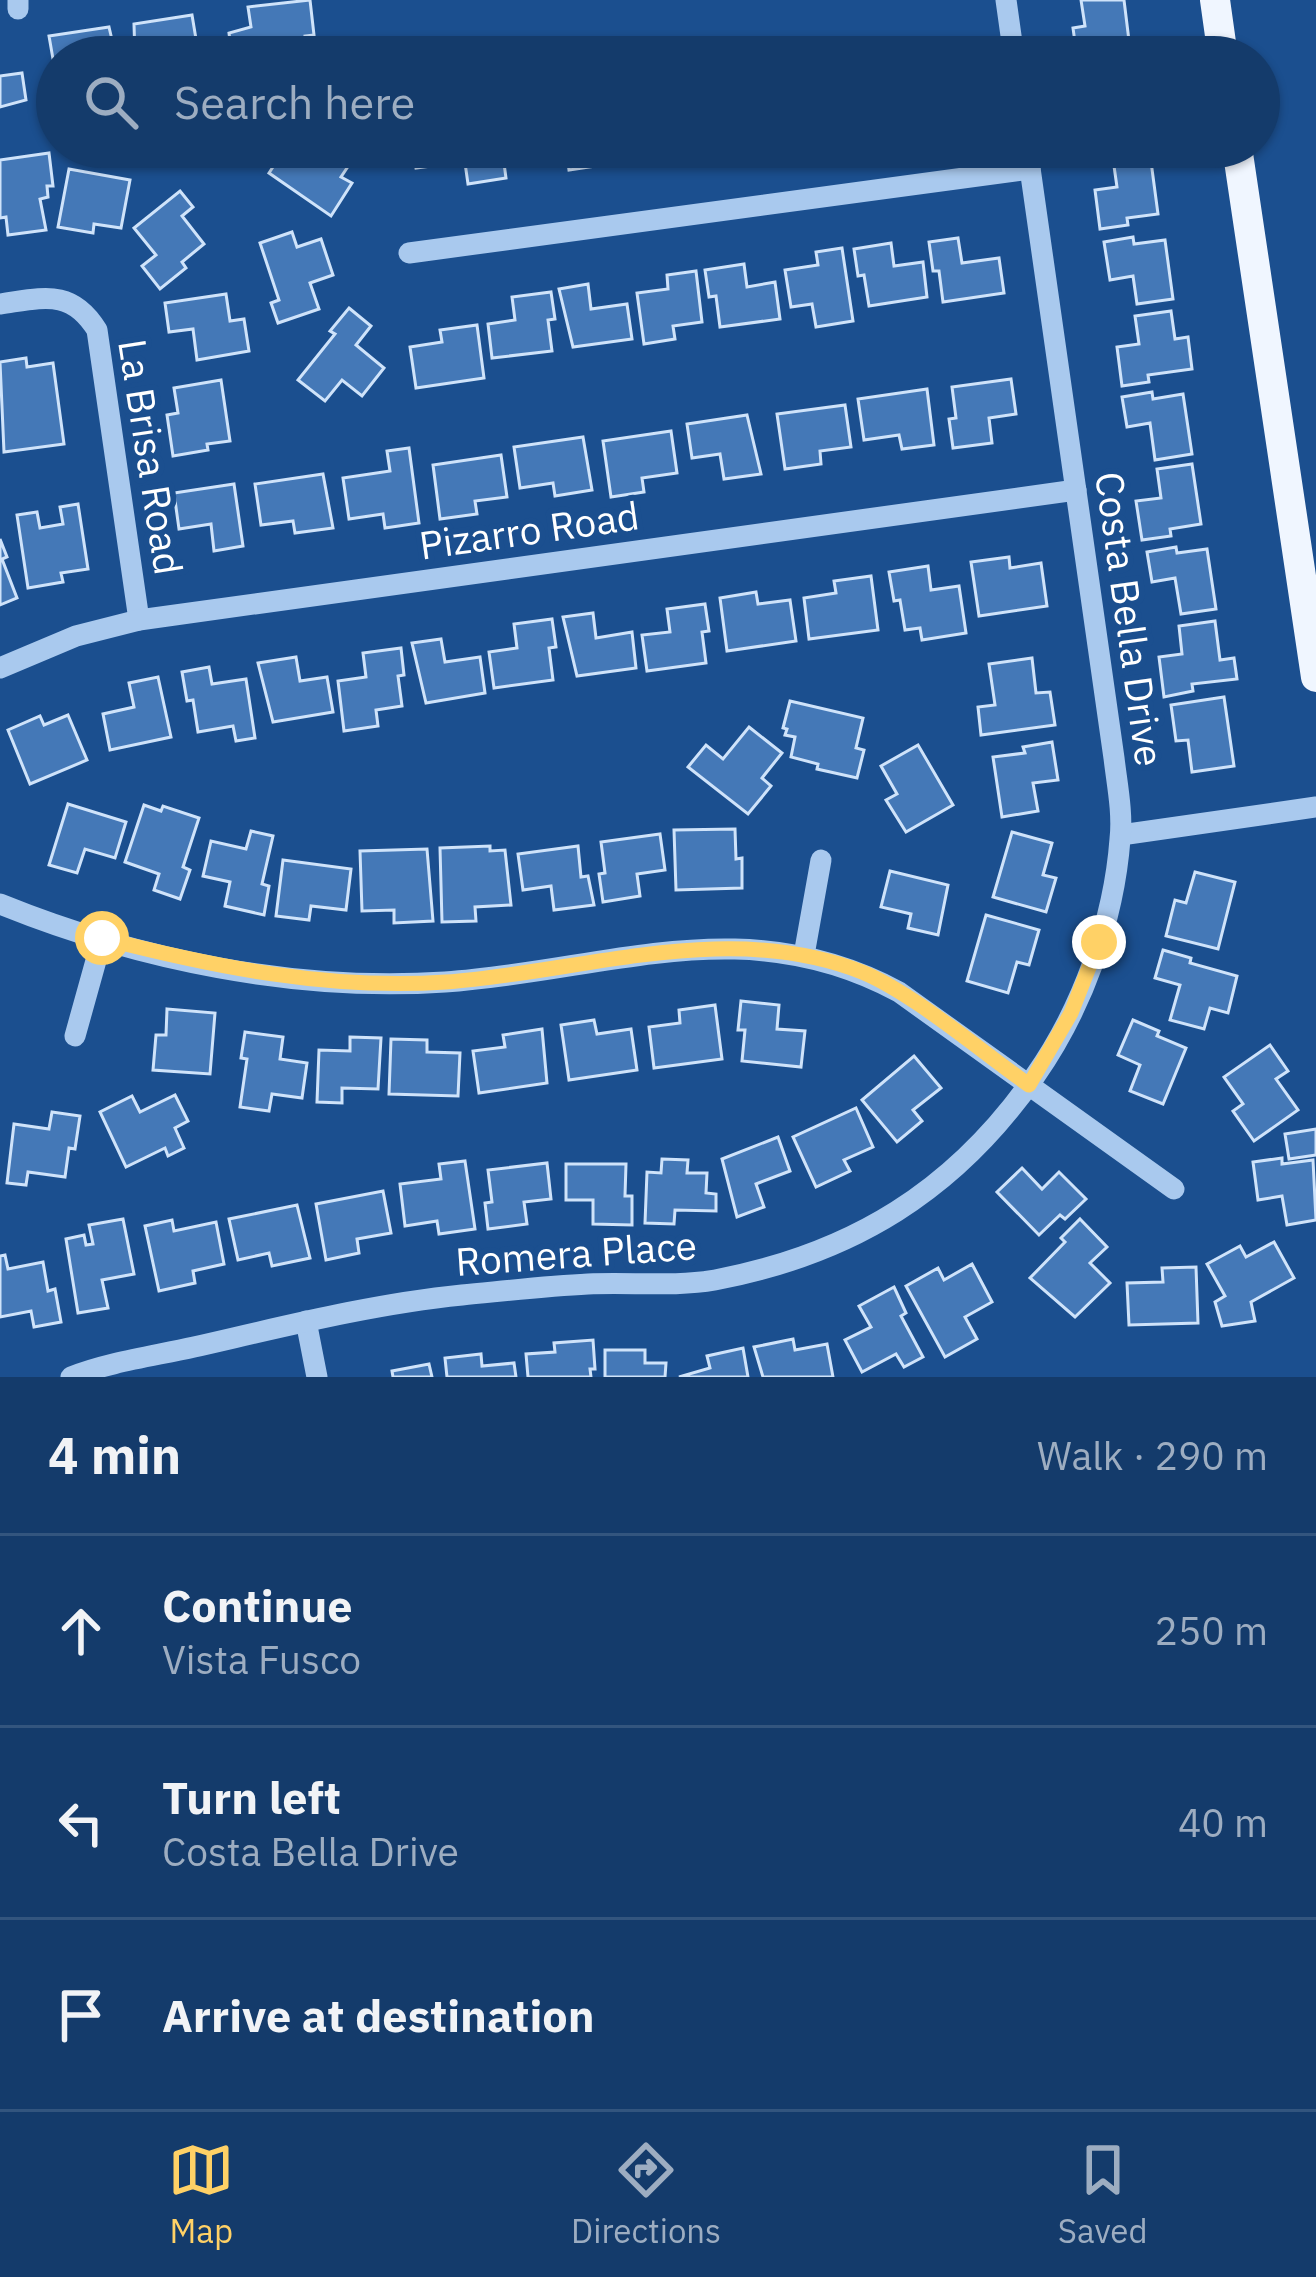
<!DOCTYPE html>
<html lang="en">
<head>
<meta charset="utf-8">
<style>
  body { margin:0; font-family:"IBM Plex Sans",sans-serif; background:#214673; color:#f1f3f6 }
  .stop { position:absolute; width:36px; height:36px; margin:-27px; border:9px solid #ffd166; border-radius:50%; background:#fff }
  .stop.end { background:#ffd166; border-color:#fff; box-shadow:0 3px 12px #0008 }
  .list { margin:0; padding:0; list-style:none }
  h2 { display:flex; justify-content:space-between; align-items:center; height:156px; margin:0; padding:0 48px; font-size:51px }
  h2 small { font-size:39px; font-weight:400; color:#9dadc1 }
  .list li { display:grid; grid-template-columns:78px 1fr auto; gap:36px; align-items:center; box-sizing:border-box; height:192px; padding:0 48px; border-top:3px solid #33557e }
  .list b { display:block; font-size:45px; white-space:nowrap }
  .list p { margin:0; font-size:39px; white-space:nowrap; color:#9dadc1 }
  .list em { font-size:39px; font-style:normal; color:#9dadc1 }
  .icon { flex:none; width:66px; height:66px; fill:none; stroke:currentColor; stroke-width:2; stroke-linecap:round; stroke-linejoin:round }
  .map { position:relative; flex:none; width:1316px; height:1377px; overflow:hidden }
  .search { position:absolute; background:#143b6b; box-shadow:0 3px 9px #0004; left:36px; right:36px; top:36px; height:132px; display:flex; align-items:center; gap:30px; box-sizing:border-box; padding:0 42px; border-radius:66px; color:#9dadc1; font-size:45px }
  .sheet { height:732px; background:#143b6b }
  nav { display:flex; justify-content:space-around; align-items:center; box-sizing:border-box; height:168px; border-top:3px solid #33557e; background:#143b6b; font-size:33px; color:#9dadc1 }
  nav a { display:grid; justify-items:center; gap:6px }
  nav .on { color:#ffd166 }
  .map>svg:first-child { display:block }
</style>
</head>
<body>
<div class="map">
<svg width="1316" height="1377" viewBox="0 0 1316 1377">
  <rect width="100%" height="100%" fill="#1b4f8f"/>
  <!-- building -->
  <g fill="#4478b7" stroke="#cfe3fa" stroke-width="3">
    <path d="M310 0 314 35 305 36 307 57H232L229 33 251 27 248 7Z"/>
    <path d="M1081 0H1124L1131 57H1077L1073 28 1085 26Z"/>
    <path d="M192 15 196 39 188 40 190 57H135L134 24Z"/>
    <path d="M109 27 116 57 53 59 49 36Z"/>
    <path d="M893 41 895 57H828L827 50Z"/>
    <path d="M22 73 26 100 0 107V76Z"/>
    <path d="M286 147 305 156 311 147 359 150 341 177 352 183 331 216 269 173Z"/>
    <path d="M381 147H452L454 163 416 168 414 156 383 160Z"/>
    <path d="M468 147H529L530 152 503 156 506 178 468 184 464 156 470 155Z"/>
    <path d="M566 147H605L609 164 569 170Z"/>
    <path d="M617 147H645L647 159 620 163Z"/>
    <path d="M49 153 53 186H47L48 197 40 199 46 230 8 235 6 217 0 218V160Z"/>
    <path d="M1150 154 1158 214 1127 218 1128 225 1100 229 1095 190 1117 187 1113 159Z"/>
    <path d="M69 169 130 180 121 228 94 224 93 233 58 227Z"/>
    <path d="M180 191 193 207 182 216 204 244 182 262 186 268 160 289 142 266 156 255 134 228Z"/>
    <path d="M292 232 297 247 321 239 333 275 310 283 319 309 278 323 271 303 279 300 260 243Z"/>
    <path d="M1133 237 1134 244 1165 240 1173 299 1137 304 1133 276 1110 280 1104 242Z"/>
    <path d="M958 238 962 263 999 258 1004 293 943 302 939 271H933L929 242Z"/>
    <path d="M891 243 894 266 923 262 927 297 869 306 864 275 858 276 854 249Z"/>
    <path d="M842 248 853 321 816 327 812 304 791 307 785 270 818 265 816 252Z"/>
    <path d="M744 264 747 287 775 282 780 319 720 327 716 296 709 297 705 270Z"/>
    <path d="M696 271 702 322 673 326 675 339 644 344 637 293 668 289 667 275Z"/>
    <path d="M588 284 591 309 627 304 632 339 573 347 559 289Z"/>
    <path d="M551 292 555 319 548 320 552 351 492 358 488 324 515 320 512 297Z"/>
    <path d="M226 294 230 321 244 319 249 351 197 360 193 329 169 332 165 303Z"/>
    <path d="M349 308 371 326 356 345 384 368 362 396 342 380 325 401 298 380 335 334 330 331Z"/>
    <path d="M1171 311 1175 339 1188 337 1192 369 1148 375 1149 382 1122 386 1117 347 1139 344 1135 316Z"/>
    <path d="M477 325 484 378 416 388 410 347 442 342 440 330Z"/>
    <path d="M26 358 27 367 53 363 64 444 4 452 0 362Z"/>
    <path d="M1011 379 1016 414 989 418 992 443 953 448 949 419 956 418 952 387Z"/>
    <path d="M221 380 230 441 207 444 208 450 173 456 167 415 178 413 174 388Z"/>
    <path d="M927 389 934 445 902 449 899 435 864 440 858 399Z"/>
    <path d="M1152 392 1153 399 1183 394 1192 454 1155 460 1150 423 1127 427 1122 397Z"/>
    <path d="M845 405 851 447 820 451 821 464 785 469 777 414Z"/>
    <path d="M747 415 761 474 724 479 720 454 692 458 687 424Z"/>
    <path d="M671 431 677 473 642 478 644 492 611 497 603 441Z"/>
    <path d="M583 437 592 490 555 496 553 483 520 488 514 447Z"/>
    <path d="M409 448 419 523 385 528 383 514 349 519 343 478 390 471 387 451Z"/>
    <path d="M501 455 507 497 475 501 477 514 440 519 433 465Z"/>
    <path d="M1192 464 1201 524 1170 529 1171 536 1142 540 1136 501 1161 498 1157 469Z"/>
    <path d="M323 474 333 528 295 533 293 521 261 525 255 484Z"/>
    <path d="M234 484 243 546 214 551 211 524 179 529 174 493Z"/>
    <path d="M78 504 88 569 61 573 63 582 28 588 17 515 37 512 40 528 63 524 60 507Z"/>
    <path d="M0 539 7 557 2 559 17 598 0 605Z"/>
    <path d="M1176 547 1177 553 1207 549 1216 609 1181 614 1175 578 1152 582 1147 552Z"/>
    <path d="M1009 557 1010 568 1041 563 1047 606 979 616 971 562Z"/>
    <path d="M928 566 931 590 959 586 966 633 922 640 920 628 905 630 900 600 894 601 889 572Z"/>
    <path d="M871 576 878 630 809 639 804 598 836 593 834 581Z"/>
    <path d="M756 592 758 604 790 600 796 641 727 651 720 598Z"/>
    <path d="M705 604 709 631 702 632 706 663 647 671 642 635 670 632 667 609Z"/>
    <path d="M593 613 596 638 632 632 636 668 577 676 563 617Z"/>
    <path d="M552 619 556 647 549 648 553 680 494 688 489 652 517 648 514 624Z"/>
    <path d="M1215 621 1220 660 1234 658 1237 679 1192 684 1193 691 1164 697 1159 657 1182 654 1179 626Z"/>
    <path d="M441 639 445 662 480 657 485 693 426 703 412 643Z"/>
    <path d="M401 648 404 675 398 676 402 706 376 710 378 726 344 731 338 681 366 677 363 653Z"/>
    <path d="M296 657 300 681 327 677 333 712 273 722 258 663Z"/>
    <path d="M1032 658 1036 693 1050 692 1055 725 981 735 978 707 995 705 989 664Z"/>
    <path d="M209 667 212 684 246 679 255 738 236 741 233 726 198 732 193 700 187 701 182 672Z"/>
    <path d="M158 677 171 737 110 750 103 714 134 707 129 683Z"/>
    <path d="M1224 697 1234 766 1192 772 1188 740 1176 741 1171 705Z"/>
    <path d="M790 701 863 718 856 748 864 750 857 778 817 769 818 764 791 757 795 737 785 735 787 729 783 728Z"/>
    <path d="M68 715 87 760 30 784 8 730 40 716 44 725Z"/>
    <path d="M749 727 782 753 762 778 771 786 748 814 688 767 706 745 723 759Z"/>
    <path d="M1052 742 1058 780 1033 783 1038 811 1002 817 993 757 1025 753 1023 747Z"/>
    <path d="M918 745 953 805 906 832 886 800 897 794 881 766Z"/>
    <path d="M68 804 126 822 115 858 85 849 77 873 49 865Z"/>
    <path d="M144 805 161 811 163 806 199 818 183 867 190 870 180 899 154 890 159 874 125 862Z"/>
    <path d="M735 829 736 859 742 858V888L676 890 674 830Z"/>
    <path d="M251 831 273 836 262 884 269 886 264 915 225 906 230 882 203 876 211 841 246 849Z"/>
    <path d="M1012 832 1052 843 1043 875 1056 878 1046 912 993 897Z"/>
    <path d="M660 834 665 870 637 874 640 896 603 902 599 874 605 873 601 842Z"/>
    <path d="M490 846V851L505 850 511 905 475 907 476 921 442 922 440 848Z"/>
    <path d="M578 846 581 877 588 876 594 905 554 910 551 886 523 890 518 854Z"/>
    <path d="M427 849 433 921 394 923V910L362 911 360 851Z"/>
    <path d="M283 860 351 869 346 910 311 906 309 920 276 916Z"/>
    <path d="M890 871 948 885 938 935 908 928 911 914 881 907Z"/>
    <path d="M1195 872 1235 882 1218 949 1166 936 1175 900 1186 903Z"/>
    <path d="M986 915 1039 930 1029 965 1017 962 1008 993 967 981Z"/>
    <path d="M1163 950 1191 958 1190 963 1237 976 1228 1013 1210 1008 1204 1029 1170 1020 1180 985 1155 978Z"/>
    <path d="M741 1001 779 1005 777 1029 805 1031 801 1067 742 1061 745 1030H738Z"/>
    <path d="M715 1005 722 1059 654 1068 649 1027 680 1023 679 1010Z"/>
    <path d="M167 1009 215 1013 210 1074 153 1070 156 1035H166Z"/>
    <path d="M594 1020 597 1034 631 1029 637 1070 569 1080 561 1025Z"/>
    <path d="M1133 1020 1159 1031 1157 1036 1186 1048 1163 1104 1130 1091 1140 1065 1118 1055Z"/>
    <path d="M542 1029 547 1083 479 1093 473 1051 505 1047 503 1035Z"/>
    <path d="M245 1032 283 1037 280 1059 307 1063 302 1098 272 1094 269 1111 240 1107 247 1059 241 1058Z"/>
    <path d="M350 1037 381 1038 378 1089 342 1088V1103L317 1102 319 1050 350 1051Z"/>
    <path d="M391 1039 427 1040V1052L460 1053 458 1096 389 1094Z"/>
    <path d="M1270 1045 1288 1071 1276 1079 1298 1110 1254 1141 1233 1111 1243 1104 1224 1077Z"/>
    <path d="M914 1056 941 1088 913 1110 922 1121 897 1142 862 1100Z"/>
    <path d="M175 1095 188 1121 175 1128 184 1148 168 1156 165 1148 126 1167 100 1112 132 1096 140 1112Z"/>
    <path d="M856 1108 873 1147 844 1160 850 1171 816 1187 793 1137Z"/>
    <path d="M52 1112 80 1116 75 1149 69 1148 65 1177 28 1172 26 1185 7 1183 14 1124 49 1129Z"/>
    <path d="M1316 1129V1155L1289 1159 1285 1134Z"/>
    <path d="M778 1137 790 1171 756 1184 764 1207 737 1217 722 1159Z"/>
    <path d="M1282 1158V1164L1313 1160 1316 1220 1287 1225 1282 1196 1258 1200 1253 1162Z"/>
    <path d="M662 1159 688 1160 687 1173H707L706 1193 716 1194V1211L675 1210 674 1224 645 1223 647 1172 661 1173Z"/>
    <path d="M465 1161 475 1229 439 1234 437 1221 405 1226 400 1184 441 1179 439 1164Z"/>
    <path d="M547 1163 551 1199 524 1202 527 1224 488 1229 485 1203 492 1202 488 1170Z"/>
    <path d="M566 1164H626L625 1196H632V1225L593 1224V1200H566Z"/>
    <path d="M1022 1168 1042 1189 1059 1172 1086 1199 1065 1219 1060 1215 1039 1235 997 1192Z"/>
    <path d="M383 1191 391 1233 357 1239 359 1253 326 1260 316 1204Z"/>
    <path d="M297 1205 310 1258 272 1266 269 1253 238 1260 229 1219Z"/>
    <path d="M123 1219 134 1274 102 1280 108 1308 78 1313 66 1239 84 1235 86 1245 93 1244 89 1225Z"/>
    <path d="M1080 1219 1107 1247 1090 1263 1110 1283 1075 1317 1030 1278 1065 1242 1061 1238Z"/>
    <path d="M172 1220 174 1231 216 1222 224 1264 193 1271 195 1283 159 1291 145 1226Z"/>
    <path d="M1274 1242 1294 1278 1251 1302 1255 1321 1222 1326 1215 1302 1225 1296 1207 1264 1240 1246 1246 1257Z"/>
    <path d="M5 1255 8 1269 43 1262 48 1291 55 1289 61 1322 34 1327 31 1311 0 1317V1256Z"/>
    <path d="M972 1264 992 1302 965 1317 977 1339 945 1357 906 1286 938 1268 944 1280Z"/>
    <path d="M1196 1267 1198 1323 1129 1325 1127 1283 1163 1282 1162 1268Z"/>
    <path d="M894 1287 906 1313 901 1316 923 1357 904 1367 896 1354 862 1372 845 1340 871 1327 859 1306Z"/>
    <path d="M793 1339 795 1350 827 1344 833 1377H763L754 1347Z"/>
    <path d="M593 1340 595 1369H590L591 1377H528L526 1354 555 1352 554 1343Z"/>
    <path d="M743 1348 748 1377H679L710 1368 707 1356Z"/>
    <path d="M605 1350H645V1363H666L665 1377H605Z"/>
    <path d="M481 1354 482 1366 514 1363 516 1377H447L445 1358Z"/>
    <path d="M429 1364 432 1377H393L392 1371Z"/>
  </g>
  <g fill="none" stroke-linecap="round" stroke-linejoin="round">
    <!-- minor -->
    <g stroke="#a9c9ee" stroke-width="21">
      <path d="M18 0V9"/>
      <path d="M1006 0 1014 57"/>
      <path d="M409 253 1030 169"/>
      <path d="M0 304C43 298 71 288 97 330L139 620"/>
      <path d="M0 668 76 636 139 620 1076 490"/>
      <path d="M1121 835 1316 807"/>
      <path d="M0 904C138 960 296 992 445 982 607 971 744 908 899 992L1174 1189"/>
      <path d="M804 955 821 860"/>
      <path d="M75 1036 102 939"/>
      <path d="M306 1321 317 1377"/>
      <path d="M71 1377C109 1362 154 1356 194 1347 282 1327 372 1304 462 1295 504 1291 546 1286 588 1284 630 1282 675 1287 715 1280 852 1254 955 1191 1035 1076 1082 1009 1114 921 1120 839 1123 813 1117 784 1114 758L1027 147"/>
    </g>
    <!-- major -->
    <g stroke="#f0f6ff" stroke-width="30">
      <path d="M1215 0 1223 57"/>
      <path d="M1237 147 1316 677"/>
    </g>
  </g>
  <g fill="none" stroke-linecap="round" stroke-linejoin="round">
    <!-- route -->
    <path stroke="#ffd166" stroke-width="15" d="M102 938C214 967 329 990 446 982 584 972 727 919 862 972 913 993 982 1052 1029 1085L1071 1013 1099 942"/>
  </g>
  <g text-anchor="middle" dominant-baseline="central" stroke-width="12" stroke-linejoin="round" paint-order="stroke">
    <!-- street labels -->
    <g font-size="39" fill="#fff" stroke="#1b4f8f">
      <text transform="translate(151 457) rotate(81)">La Brisa Road</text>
      <text transform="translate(529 530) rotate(-8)">Pizarro Road</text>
      <text transform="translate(1130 619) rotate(82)">Costa Bella Drive</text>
      <text transform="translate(576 1253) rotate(-4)">Romera Place</text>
    </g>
  </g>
</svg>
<div class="stop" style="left:102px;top:938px"></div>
<div class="stop end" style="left:1099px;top:942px"></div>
<div class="search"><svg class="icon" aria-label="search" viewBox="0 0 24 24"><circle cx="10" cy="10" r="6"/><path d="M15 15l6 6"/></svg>Search here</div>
</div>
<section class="sheet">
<h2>4 min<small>Walk · 290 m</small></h2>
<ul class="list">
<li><svg class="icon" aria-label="ahead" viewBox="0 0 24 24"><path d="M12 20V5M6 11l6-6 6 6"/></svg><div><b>Continue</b><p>Vista Fusco</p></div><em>250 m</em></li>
<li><svg class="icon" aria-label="left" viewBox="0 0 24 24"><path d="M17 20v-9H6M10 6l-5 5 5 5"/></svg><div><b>Turn left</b><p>Costa Bella Drive</p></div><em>40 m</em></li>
<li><svg class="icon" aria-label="arrive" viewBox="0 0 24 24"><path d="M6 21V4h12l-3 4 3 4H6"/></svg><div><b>Arrive at destination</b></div></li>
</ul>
</section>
<nav>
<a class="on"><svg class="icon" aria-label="map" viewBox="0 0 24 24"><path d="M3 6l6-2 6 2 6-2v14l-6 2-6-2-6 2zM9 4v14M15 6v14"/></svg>Map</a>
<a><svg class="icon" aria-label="directions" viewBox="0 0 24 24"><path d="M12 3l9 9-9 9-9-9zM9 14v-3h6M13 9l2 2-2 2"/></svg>Directions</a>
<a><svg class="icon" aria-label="saved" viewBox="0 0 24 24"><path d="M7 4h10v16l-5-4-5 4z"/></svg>Saved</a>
</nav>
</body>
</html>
